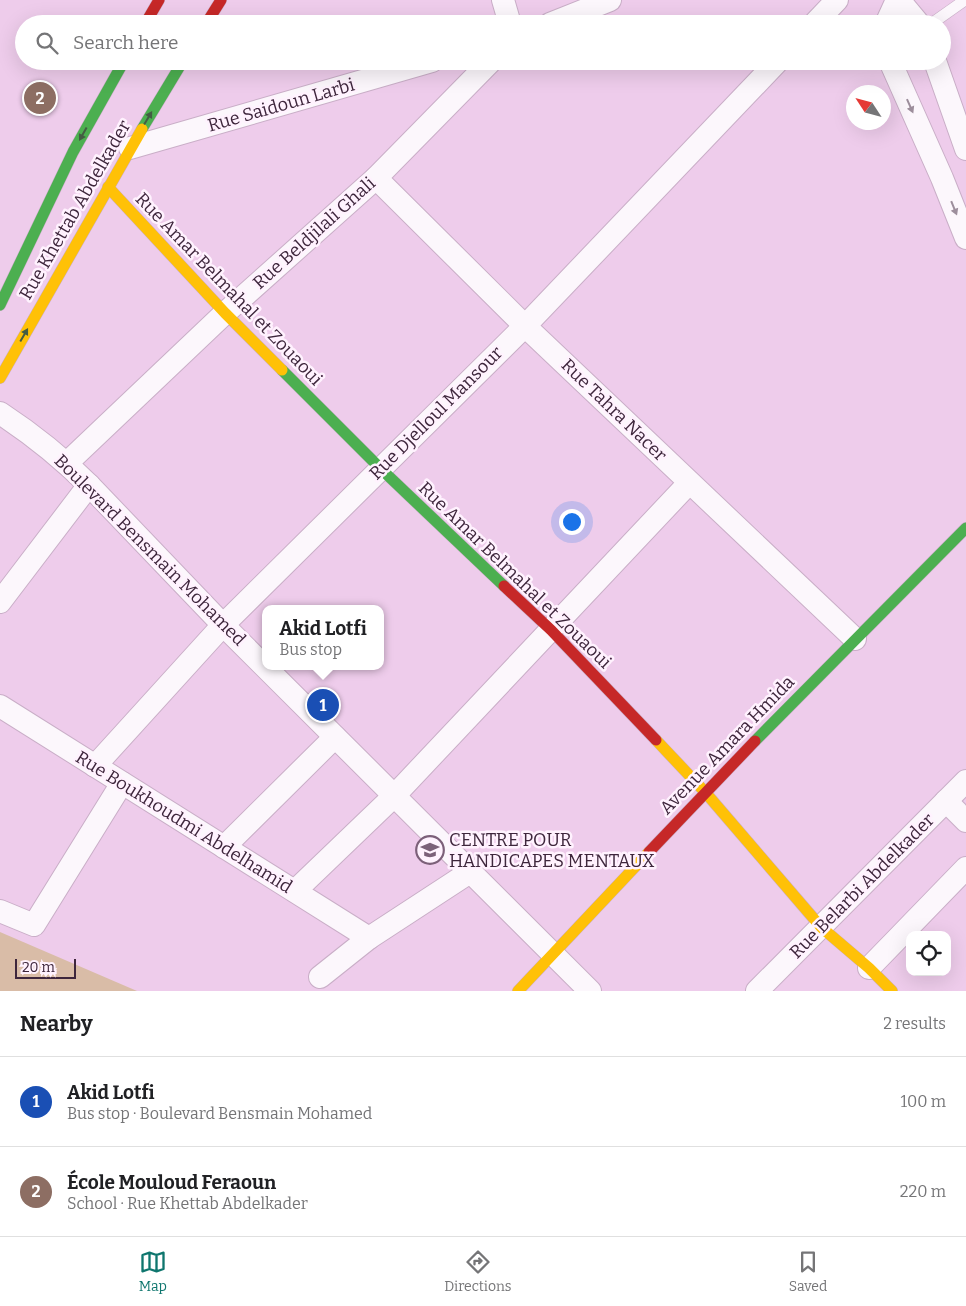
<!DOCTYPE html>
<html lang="en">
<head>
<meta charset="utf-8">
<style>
  body { margin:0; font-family:Bitter,serif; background:#f6f6f6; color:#202124 }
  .controls { position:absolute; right:15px; bottom:15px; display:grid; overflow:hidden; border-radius:10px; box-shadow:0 5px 20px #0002 }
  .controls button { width:45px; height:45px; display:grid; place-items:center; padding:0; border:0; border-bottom:1px solid #e0e0e0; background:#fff; color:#202124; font:25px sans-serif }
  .compass { position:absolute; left:846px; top:85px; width:45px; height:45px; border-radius:50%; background:#fff; box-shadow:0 5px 20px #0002; rotate:306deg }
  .scale { position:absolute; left:15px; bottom:12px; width:61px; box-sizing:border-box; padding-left:5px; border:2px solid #3e263c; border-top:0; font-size:14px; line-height:18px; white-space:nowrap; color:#3e263c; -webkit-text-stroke:4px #fff2fe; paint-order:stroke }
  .you { position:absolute; left:571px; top:521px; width:18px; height:18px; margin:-12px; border:4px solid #fff; border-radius:50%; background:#1a73e8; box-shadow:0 0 0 8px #1a73e833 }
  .badge { display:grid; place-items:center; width:32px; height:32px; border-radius:50%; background:#0f766e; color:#fff; font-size:16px; font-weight:700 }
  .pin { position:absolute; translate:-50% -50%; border:2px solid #fff; box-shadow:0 1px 5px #0006 }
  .popup { position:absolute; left:262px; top:605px; width:122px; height:65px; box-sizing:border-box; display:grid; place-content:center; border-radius:10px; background:#fff; filter:drop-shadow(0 1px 4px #0005); font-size:16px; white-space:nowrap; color:#757577 }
  .popup b { font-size:19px; color:#202124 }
  .popup::after { content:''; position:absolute; left:50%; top:100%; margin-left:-10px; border:10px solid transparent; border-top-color:#fff }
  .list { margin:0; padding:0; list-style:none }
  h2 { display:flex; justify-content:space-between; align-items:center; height:65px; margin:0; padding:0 20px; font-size:21px }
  h2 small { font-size:16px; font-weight:400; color:#757577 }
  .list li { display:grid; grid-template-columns:32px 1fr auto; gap:15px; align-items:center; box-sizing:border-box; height:90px; padding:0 20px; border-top:1px solid #e0e0e0 }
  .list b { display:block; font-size:19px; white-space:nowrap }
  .list p { margin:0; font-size:16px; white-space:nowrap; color:#757577 }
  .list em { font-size:16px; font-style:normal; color:#757577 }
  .icon { flex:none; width:28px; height:28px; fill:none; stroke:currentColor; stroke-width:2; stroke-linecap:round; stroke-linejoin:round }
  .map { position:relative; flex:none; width:966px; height:991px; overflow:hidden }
  .search { position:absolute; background:#fff; box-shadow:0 5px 20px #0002; left:15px; right:15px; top:15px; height:55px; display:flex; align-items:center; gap:12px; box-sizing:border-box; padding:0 18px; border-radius:28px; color:#757577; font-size:19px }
  .sheet { height:245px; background:#fff }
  nav { display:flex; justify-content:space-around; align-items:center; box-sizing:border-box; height:70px; border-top:1px solid #e0e0e0; background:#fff; font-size:14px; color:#757577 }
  nav a { display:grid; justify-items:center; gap:2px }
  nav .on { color:#0f766e }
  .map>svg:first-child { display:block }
</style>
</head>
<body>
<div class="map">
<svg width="966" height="991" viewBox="0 0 966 991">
  <rect width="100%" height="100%" fill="#eecceb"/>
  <!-- green -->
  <path fill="#d9bca7" d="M0 932 137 991H0Z"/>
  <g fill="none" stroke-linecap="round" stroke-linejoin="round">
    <defs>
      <path id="lane" d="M931 24 965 0"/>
      <g id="street">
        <path d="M503 0 510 24"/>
        <path d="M899 0 919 24"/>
        <path d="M550 24 610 0"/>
        <path d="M814 24 837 0"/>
        <path d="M886 24 897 0"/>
        <path d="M890 61 942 178 966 238"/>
        <path d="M935 61 966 149"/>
        <path d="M130 148 432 61"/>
        <path d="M376 178 525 326 855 639"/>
        <path d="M0 413C32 434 62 458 89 485L223 625 590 991"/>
        <path d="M67 463 225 313 376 178 491 61"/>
        <path d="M0 602 89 485"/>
        <path d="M0 706 369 938"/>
        <path d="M95 766 223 625 525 326 778 61"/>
        <path d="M946 801 966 821"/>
        <path d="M224 847 335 737"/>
        <path d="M295 891 394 796 689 483"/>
        <path d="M0 911 34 925 122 783"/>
        <path d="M869 968 966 868"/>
        <path d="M320 977 369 938 470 872"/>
        <path d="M757 991 966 781"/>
      </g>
      <g id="fast">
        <path d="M142 129 183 61"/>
        <path d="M0 305 73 152 124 61"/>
        <path d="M282 370 380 468 504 586"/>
        <path d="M755 741 966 528"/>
      </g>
      <g id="slow">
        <path d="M108 187 225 313 282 370"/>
        <path d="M0 378 142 129"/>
        <path d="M656 740 705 792 821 927 869 968 892 991"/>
        <path d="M518 991 649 852"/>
      </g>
      <g id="jam">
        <path d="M145 24 159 0"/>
        <path d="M206 24 221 0"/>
        <path d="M504 586 551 630 656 740"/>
        <path d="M649 852 755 741"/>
      </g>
    </defs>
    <!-- lane casing -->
    <use href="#lane" stroke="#c9aec7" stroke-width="12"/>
    <!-- street casing -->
    <use href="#street" stroke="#c9aec7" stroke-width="24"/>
    <!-- fast casing -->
    <use href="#fast" stroke="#c9aec7" stroke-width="12"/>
    <!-- slow casing -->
    <use href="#slow" stroke="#c9aec7" stroke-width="12"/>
    <!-- jam casing -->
    <use href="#jam" stroke="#c9aec7" stroke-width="12"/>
    <!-- lane -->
    <use href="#lane" stroke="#fcf7fc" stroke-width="11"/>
    <!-- street -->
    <use href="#street" stroke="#fcf7fc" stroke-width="22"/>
    <!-- fast -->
    <use href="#fast" stroke="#4caf50" stroke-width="11"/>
    <!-- slow -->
    <use href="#slow" stroke="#ffc107" stroke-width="11"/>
    <!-- jam -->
    <use href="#jam" stroke="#c62828" stroke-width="11"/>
  </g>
  <!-- one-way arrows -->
  <defs><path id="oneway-solid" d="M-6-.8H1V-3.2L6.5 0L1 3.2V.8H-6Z" transform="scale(1.25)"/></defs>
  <g fill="#9d8e9c">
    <use href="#oneway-solid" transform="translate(910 106) rotate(66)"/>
    <use href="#oneway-solid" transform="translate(954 208) rotate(68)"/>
  </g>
  <g fill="#445d44">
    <use href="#oneway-solid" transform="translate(148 118) rotate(-59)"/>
    <use href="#oneway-solid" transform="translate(83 134) rotate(119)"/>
    <use href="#oneway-solid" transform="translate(24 335) rotate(-60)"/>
  </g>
  <!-- icons -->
  <defs>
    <symbol id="school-ring" viewBox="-11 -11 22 22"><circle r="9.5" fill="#fff2fe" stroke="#7c6079" stroke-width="1.5"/><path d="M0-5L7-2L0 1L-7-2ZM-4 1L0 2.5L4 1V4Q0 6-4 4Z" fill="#7c6079"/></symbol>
  </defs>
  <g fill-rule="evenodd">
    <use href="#school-ring" x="414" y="834" width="32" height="32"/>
  </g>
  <g text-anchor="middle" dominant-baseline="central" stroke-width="5" stroke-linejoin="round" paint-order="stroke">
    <!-- street labels -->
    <g font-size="18" fill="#3e263c" stroke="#fff2fe">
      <text transform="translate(281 105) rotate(-16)">Rue Saidoun Larbi</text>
      <text transform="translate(75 210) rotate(-60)">Rue Khettab Abdelkader</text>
      <text transform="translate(314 233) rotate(-42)">Rue Beldjilali Ghali</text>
      <text transform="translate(229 289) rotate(46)">Rue Amar Belmahal et Zouaoui</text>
      <text transform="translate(614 410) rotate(44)">Rue Tahra Nacer</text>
      <text transform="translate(436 413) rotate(-45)">Rue Djelloul Mansour</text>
      <text transform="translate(150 550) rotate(45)">Boulevard Bensmain Mohamed</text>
      <text transform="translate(515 575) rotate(44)">Rue Amar Belmahal et Zouaoui</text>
      <text transform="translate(727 745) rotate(-46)">Avenue Amara Hmida</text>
      <text transform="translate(184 822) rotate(32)">Rue Boukhoudmi Abdelhamid</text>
      <text transform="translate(862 886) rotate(-45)">Rue Belarbi Abdelkader</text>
    </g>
    <!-- poi labels -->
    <g font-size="18" fill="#3e263c" stroke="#fff2fe" text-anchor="start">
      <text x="449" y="840">CENTRE POUR<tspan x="449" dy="21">HANDICAPES MENTAUX</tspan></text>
    </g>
  </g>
</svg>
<div class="controls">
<button><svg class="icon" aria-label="locate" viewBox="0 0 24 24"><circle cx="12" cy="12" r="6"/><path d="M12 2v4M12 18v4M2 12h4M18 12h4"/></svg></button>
</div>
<svg class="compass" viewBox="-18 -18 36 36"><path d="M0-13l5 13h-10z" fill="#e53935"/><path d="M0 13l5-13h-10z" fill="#757577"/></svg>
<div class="scale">20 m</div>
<div class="you"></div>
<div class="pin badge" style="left:323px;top:705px;background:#1a4fb4">1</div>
<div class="popup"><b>Akid Lotfi</b>Bus stop</div>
<div class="pin badge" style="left:40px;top:98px;background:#8d6e63">2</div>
<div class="search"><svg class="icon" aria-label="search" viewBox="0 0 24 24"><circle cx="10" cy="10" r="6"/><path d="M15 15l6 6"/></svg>Search here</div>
</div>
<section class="sheet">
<h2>Nearby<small>2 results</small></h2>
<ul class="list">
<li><span class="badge" style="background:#1a4fb4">1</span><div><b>Akid Lotfi</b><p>Bus stop · Boulevard Bensmain Mohamed</p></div><em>100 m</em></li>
<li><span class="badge" style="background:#8d6e63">2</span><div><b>École Mouloud Feraoun</b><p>School · Rue Khettab Abdelkader</p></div><em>220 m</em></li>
</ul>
</section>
<nav>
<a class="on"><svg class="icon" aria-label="map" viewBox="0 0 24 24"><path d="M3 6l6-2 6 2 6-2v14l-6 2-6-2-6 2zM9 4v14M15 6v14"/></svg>Map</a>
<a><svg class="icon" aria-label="directions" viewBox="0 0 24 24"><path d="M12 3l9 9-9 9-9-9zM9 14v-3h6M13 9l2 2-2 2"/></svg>Directions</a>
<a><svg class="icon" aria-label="saved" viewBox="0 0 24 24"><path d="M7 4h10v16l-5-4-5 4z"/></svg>Saved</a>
</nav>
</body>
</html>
